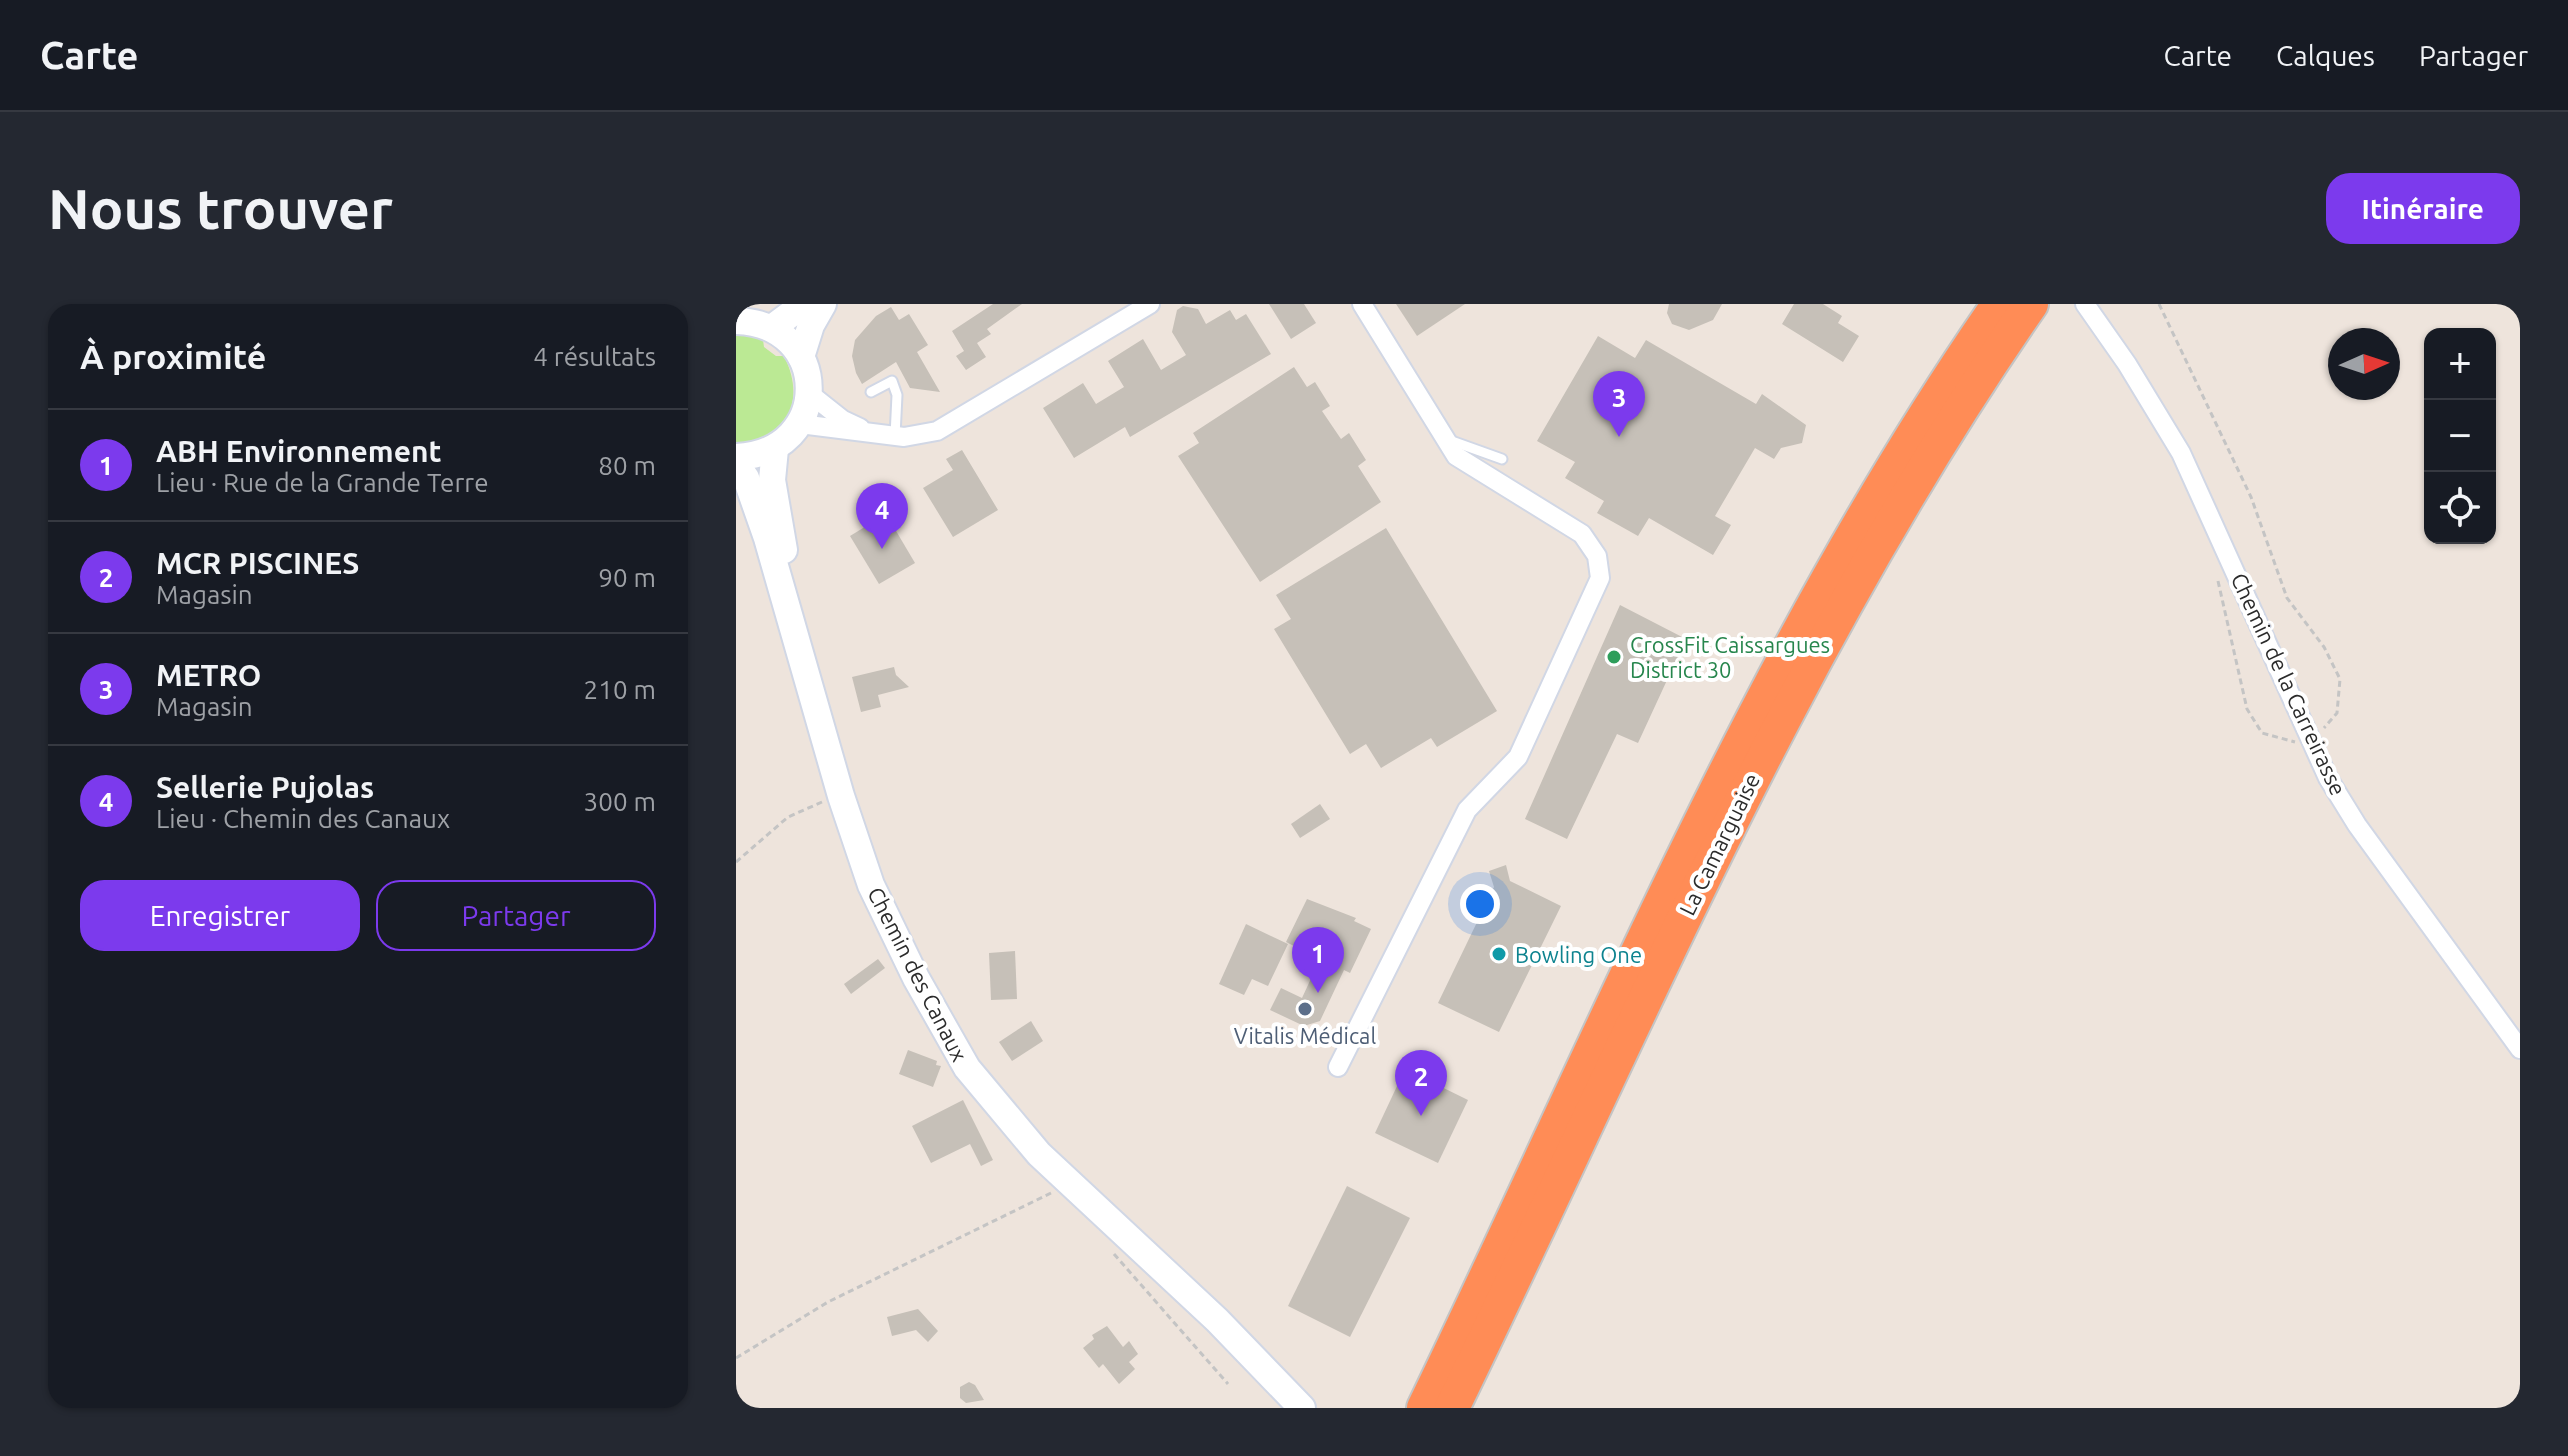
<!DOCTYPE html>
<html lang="fr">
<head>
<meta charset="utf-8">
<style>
  body { margin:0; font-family:Ubuntu,sans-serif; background:#242831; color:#f1f3f6 }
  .controls { position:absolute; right:24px; top:24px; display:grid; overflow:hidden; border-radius:16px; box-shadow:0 2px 6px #0004 }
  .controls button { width:72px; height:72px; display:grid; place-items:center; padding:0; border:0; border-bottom:2px solid #363941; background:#171b24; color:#f1f3f6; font:40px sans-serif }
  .compass { position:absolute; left:1592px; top:24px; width:72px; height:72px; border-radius:50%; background:#171b24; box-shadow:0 2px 6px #0004; rotate:87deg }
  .you { position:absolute; left:744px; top:600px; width:28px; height:28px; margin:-20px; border:6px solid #fff; border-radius:50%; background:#1a73e8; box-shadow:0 0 0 12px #1a73e833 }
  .badge { display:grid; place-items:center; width:52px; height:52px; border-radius:50%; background:#7c3aed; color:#fff; font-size:26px; font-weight:700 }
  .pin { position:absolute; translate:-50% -66px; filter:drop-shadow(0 2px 4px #0008) }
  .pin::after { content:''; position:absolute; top:42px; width:28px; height:24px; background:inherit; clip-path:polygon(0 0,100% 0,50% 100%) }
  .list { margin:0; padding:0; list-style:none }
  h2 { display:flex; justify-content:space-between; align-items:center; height:104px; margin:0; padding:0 32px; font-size:34px }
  h2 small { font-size:26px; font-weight:400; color:#9ea1a6 }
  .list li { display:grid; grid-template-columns:52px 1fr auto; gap:24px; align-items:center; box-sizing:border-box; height:112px; padding:0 32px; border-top:2px solid #363941 }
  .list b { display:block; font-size:30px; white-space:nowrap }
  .list p { margin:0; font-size:26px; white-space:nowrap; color:#9ea1a6 }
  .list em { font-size:26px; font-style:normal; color:#9ea1a6 }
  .actions { display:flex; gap:16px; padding:24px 32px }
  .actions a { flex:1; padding:18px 0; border:2px solid #7c3aed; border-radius:24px; text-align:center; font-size:28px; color:#7c3aed }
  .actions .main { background:#7c3aed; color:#fff }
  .icon { flex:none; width:44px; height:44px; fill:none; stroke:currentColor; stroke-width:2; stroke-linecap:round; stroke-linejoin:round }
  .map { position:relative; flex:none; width:1784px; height:1104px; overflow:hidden; border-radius:24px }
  header { display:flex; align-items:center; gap:48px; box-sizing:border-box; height:112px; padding:0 40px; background:#171b24; border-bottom:2px solid #363941 }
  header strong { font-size:38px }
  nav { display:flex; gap:44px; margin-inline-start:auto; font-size:28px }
  .intro { display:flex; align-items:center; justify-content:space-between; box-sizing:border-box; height:192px; padding:0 48px }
  h1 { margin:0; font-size:56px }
  .button { padding:20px 36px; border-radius:24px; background:#7c3aed; color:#fff; font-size:28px; font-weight:700 }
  main { display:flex; gap:48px; padding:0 48px }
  aside { flex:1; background:#171b24; border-radius:24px; box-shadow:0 2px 6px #0004 }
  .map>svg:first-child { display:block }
</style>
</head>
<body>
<header>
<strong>Carte</strong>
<nav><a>Carte</a><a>Calques</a><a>Partager</a></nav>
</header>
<div class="intro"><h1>Nous trouver</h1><a class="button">Itinéraire</a></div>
<main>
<aside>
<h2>À proximité<small>4 résultats</small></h2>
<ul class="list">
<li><span class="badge">1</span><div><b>ABH Environnement</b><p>Lieu · Rue de la Grande Terre</p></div><em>80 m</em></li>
<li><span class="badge">2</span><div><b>MCR PISCINES</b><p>Magasin</p></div><em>90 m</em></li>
<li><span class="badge">3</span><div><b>METRO</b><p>Magasin</p></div><em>210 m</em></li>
<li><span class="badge">4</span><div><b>Sellerie Pujolas</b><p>Lieu · Chemin des Canaux</p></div><em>300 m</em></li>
</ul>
<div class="actions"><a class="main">Enregistrer</a><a>Partager</a></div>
</aside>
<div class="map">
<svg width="1784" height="1104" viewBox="0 0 1784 1104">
  <rect width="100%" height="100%" fill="#eee4dc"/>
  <!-- green -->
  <path fill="#bbe994" d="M4 30 27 36 28 43 40 52H48C71 98 51 135 0 140V31Z"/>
  <!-- building -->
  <g fill="#c6c0b8">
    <path d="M257 0H286L251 25 255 30 241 39 250 53 230 66 220 52 228 47 216 27Z"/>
    <path d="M533 0H568L580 19 555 35Z"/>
    <path d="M660 0H729L681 32Z"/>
    <path d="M933 0H986L977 16 953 26 936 20 931 9Z"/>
    <path d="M1058 0H1087L1106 12 1102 19 1123 32 1107 58 1046 20Z"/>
    <path d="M447 2 462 5 470 20 494 6 500 16 510 10 535 50 394 133 389 123 338 154 307 104 347 79 360 100 388 83 372 57 407 35 425 66 450 51 436 28 441 6Z"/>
    <path d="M155 3 163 16 173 10 192 41 181 48 204 88 174 84 160 58 126 80 120 69 116 52 119 36 140 12Z"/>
    <path d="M862 32 899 54 910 36 1020 100 1026 90 1070 121 1066 139 1045 144 1038 155 1019 144 979 212 995 221 977 251 913 214 902 232 861 209 868 197 829 174 839 158 801 137Z"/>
    <path d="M558 63 571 83 579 78 594 102 586 107 605 135 613 129 630 156 622 162 645 198 524 278 442 152 463 139 457 129Z"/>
    <path d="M226 146 262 206 217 233 187 184 217 166 210 155Z"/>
    <path d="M150 210 179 259 143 280 114 232Z"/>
    <path d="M650 224 761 407 701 443 695 434 645 464 630 440 614 450 538 325 555 315 540 291Z"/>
    <path d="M884 301 950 335 902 439 881 430 831 535 789 515Z"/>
    <path d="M158 363 160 371 173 383 142 391 145 403 125 408 116 373Z"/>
    <path d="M584 500 594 515 564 534 555 520Z"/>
    <path d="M770 561 774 577 825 602 763 728 702 699 758 583 753 567Z"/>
    <path d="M571 595 620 614 618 617 635 625 614 669 608 666 584 717 568 722 534 706 545 684 566 694 584 655 550 638Z"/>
    <path d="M510 620 552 640 532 682 516 675 508 691 483 680Z"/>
    <path d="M279 647 281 695 255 696 253 649Z"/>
    <path d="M142 655 149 664 115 690 108 680Z"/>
    <path d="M295 717 307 737 276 757 263 738Z"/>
    <path d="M172 746 201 757 200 761 205 762 197 783 163 770Z"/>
    <path d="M669 765 732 796 702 859 639 829Z"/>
    <path d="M227 796 257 856 245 862 234 840 195 859 176 822Z"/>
    <path d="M611 882 674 914 614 1033 552 1002Z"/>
    <path d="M182 1005 202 1027 192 1038 180 1026 156 1032 151 1013Z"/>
    <path d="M371 1022 387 1043 393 1037 402 1050 393 1058 399 1065 383 1080 367 1060 363 1064 347 1044 358 1035 356 1031Z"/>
    <path d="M233 1078 239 1081 248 1096 230 1099 224 1094V1083Z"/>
  </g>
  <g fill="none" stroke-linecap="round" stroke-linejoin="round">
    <defs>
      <g id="lane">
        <path d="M135 88 156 77 161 91 159 132"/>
        <path d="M713 136 766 155"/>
      </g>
      <g id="street">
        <path d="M1349 0 1391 60 1445 149 1592 474 1621 521 1784 745"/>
        <path d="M73 89 107 116 124 124"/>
        <path d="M64 120 168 133 201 127 414 0"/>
        <path d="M602 763 731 506 782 453 864 274 861 252 846 230 720 152 626 0"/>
      </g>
      <g id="secondary">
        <path d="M0 17C96 19 98 149 0 153"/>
        <path d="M36 24 68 0"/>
        <path d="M65 53 75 21 87 0"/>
        <path d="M39 145 36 176 48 246"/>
        <path d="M0 160 10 174 31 234 105 492 135 581 180 674 231 764 303 850 481 1016 566 1104"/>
      </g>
      <g id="highway">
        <path d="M688 1104C868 731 1025 342 1263 0"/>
        <path d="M716 1104C899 728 1055 346 1295 0"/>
      </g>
    </defs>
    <!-- lane casing -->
    <use href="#lane" stroke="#d1d7e5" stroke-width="13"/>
    <!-- street casing -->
    <use href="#street" stroke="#d1d7e5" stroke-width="22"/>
    <!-- secondary casing -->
    <use href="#secondary" stroke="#d1d7e5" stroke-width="30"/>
    <!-- highway casing -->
    <use href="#highway" stroke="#c4c4c4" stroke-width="38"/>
    <!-- path -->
    <g stroke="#c4c4c4" stroke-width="3" stroke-dasharray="6 4" stroke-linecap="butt">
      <path d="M1423 0 1515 193 1551 294 1588 343 1604 375 1601 409 1588 424"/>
      <path d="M1482 277 1511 405 1526 429 1559 438"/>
      <path d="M0 558 52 513 86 498"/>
      <path d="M378 950 492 1080"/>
      <path d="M0 1054 92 998 315 889"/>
    </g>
    <!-- lane -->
    <use href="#lane" stroke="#fff" stroke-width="9"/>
    <!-- street -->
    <use href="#street" stroke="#fff" stroke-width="18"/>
    <!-- secondary -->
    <use href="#secondary" stroke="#fff" stroke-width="26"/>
    <!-- highway -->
    <use href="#highway" stroke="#ff8c56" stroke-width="34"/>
  </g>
  <!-- markers -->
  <circle fill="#2e9e5b" stroke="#fff" stroke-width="3" cx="878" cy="353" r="8"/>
  <circle fill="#0f9aa8" stroke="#fff" stroke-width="3" cx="763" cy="650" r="8"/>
  <circle fill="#5c6f8a" stroke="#fff" stroke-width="3" cx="569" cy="705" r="8"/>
  <g text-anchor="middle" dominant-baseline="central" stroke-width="8" stroke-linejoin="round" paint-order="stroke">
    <!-- leisure labels -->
    <g font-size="22" fill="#27864d" stroke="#fff" text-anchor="start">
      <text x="894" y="340">CrossFit Caissargues<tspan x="894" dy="25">District 30</tspan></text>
    </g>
    <!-- street labels -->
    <g font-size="22" fill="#2b2b2b" stroke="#fff">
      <text transform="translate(1553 380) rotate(65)">Chemin de la Carreirasse</text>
      <text transform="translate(983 540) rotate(-64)">La Camarguaise</text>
      <text transform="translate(182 670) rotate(63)">Chemin des Canaux</text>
    </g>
    <!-- culture labels -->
    <g font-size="22" fill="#0d838f" stroke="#fff" text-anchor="start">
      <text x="779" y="650">Bowling One</text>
    </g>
    <!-- service labels -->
    <g font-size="22" fill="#4e5e75" stroke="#fff">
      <text x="569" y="731">Vitalis Médical</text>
    </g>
  </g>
</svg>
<div class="controls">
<button>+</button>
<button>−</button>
<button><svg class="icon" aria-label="locate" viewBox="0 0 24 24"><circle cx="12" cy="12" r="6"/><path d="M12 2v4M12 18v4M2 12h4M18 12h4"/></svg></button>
</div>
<svg class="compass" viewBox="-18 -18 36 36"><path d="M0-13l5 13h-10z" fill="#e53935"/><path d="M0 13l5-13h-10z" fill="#9ea1a6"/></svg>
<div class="you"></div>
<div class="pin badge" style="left:582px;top:689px">1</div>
<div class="pin badge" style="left:685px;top:812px">2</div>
<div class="pin badge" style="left:883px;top:133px">3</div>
<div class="pin badge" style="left:146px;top:245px">4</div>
</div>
</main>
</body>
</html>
